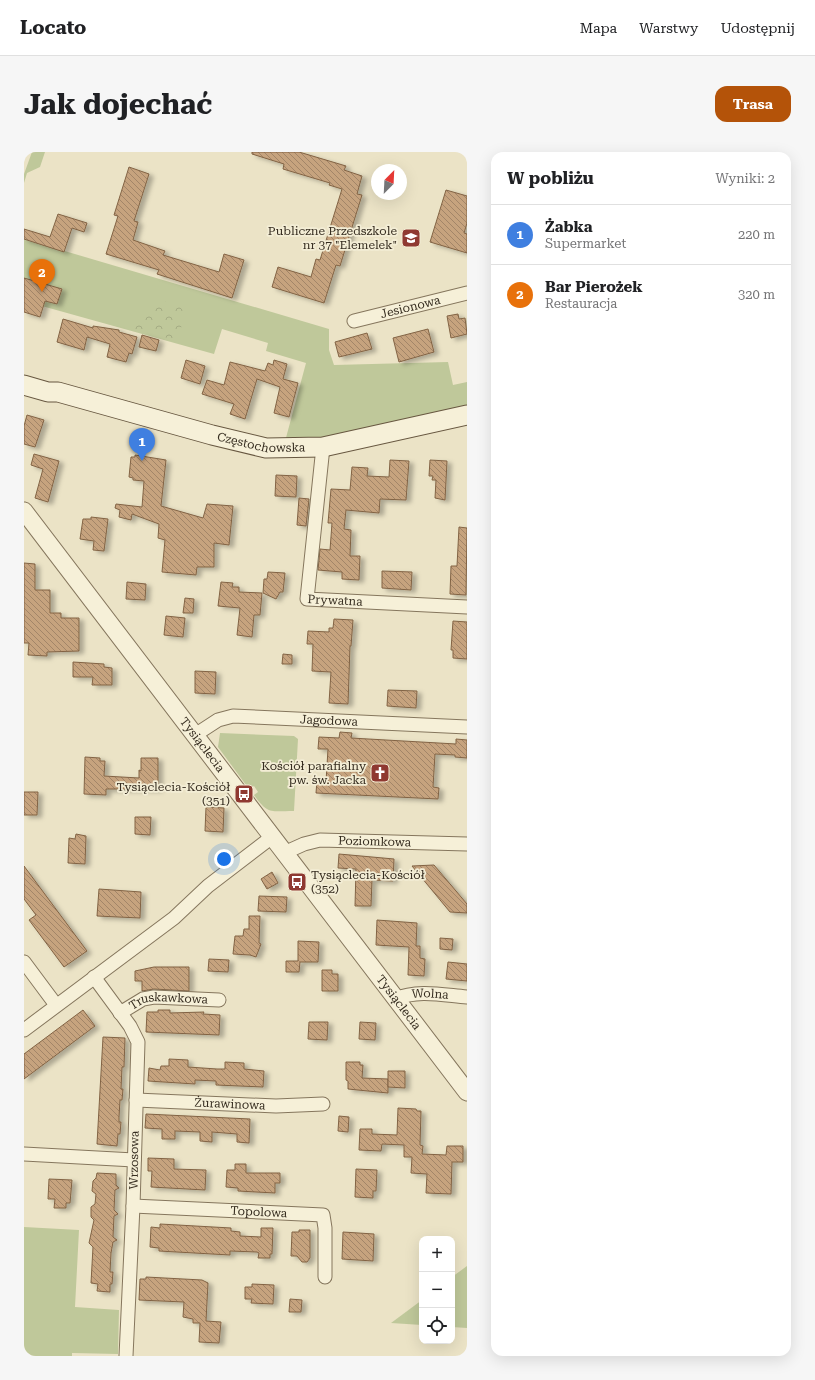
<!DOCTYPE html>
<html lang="pl">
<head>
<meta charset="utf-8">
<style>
  body { margin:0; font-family:"Roboto Serif",serif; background:#f6f6f6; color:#202124 }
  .controls { position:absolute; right:12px; bottom:12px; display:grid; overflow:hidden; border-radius:8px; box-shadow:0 4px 16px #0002 }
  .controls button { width:36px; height:36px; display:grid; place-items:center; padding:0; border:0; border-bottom:1px solid #e0e0e0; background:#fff; color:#202124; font:20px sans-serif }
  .compass { position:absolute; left:347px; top:12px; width:36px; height:36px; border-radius:50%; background:#fff; box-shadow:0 4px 16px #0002; rotate:24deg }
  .you { position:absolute; left:200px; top:707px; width:14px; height:14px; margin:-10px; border:3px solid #fff; border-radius:50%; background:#1a73e8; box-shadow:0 0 0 6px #1a73e833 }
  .badge { display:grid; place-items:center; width:26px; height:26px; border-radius:50%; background:#b45309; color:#fff; font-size:13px; font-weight:700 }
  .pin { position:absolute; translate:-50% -33px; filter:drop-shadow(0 1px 2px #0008) }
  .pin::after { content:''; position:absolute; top:21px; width:14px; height:12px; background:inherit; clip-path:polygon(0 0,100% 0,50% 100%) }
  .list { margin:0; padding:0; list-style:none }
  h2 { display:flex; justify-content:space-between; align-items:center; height:52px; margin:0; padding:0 16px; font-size:17px }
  h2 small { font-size:13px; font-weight:400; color:#757577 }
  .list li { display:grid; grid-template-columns:26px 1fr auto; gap:12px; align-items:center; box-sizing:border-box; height:60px; padding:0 16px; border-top:1px solid #e0e0e0 }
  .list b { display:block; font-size:15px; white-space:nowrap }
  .list p { margin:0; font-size:13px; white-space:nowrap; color:#757577 }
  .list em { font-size:13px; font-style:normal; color:#757577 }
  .icon { flex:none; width:22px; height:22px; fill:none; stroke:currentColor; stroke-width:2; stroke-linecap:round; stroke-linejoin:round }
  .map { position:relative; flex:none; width:443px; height:1204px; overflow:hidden; border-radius:12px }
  header { display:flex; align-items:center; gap:24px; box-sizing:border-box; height:56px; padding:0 20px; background:#fff; border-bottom:1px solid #e0e0e0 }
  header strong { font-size:19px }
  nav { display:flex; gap:22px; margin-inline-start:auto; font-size:14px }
  .intro { display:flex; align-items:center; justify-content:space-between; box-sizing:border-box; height:96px; padding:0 24px }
  h1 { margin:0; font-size:28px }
  .button { padding:10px 18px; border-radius:12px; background:#b45309; color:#fff; font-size:14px; font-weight:700 }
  main { display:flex; gap:24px; padding:0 24px }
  aside { flex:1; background:#fff; border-radius:12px; box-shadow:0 4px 16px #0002 }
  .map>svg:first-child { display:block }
</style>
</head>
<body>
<header>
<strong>Locato</strong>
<nav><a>Mapa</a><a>Warstwy</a><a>Udostępnij</a></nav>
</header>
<div class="intro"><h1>Jak dojechać</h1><a class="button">Trasa</a></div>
<main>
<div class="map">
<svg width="443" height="1204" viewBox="0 0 443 1204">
  <defs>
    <pattern id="forest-crowns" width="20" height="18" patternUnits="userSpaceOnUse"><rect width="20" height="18" fill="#bfc89a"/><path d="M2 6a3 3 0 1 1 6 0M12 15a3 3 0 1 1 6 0" fill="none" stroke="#a5ac84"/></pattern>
    <pattern id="building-back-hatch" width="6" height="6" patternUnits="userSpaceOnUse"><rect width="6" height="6" fill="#c6a37e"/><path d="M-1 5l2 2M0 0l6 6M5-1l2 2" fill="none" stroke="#a28567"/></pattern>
    <filter id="shadow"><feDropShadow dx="4.5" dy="2.5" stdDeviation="2" flood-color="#0004"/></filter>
  </defs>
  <rect width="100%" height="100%" fill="#ebe3c6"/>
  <!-- green -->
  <g fill="#bfc89a">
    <path d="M8 0H21L16 15 3 21 0 31V22Z"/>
    <path d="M0 87 305 177V198L310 213 424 210 429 233 443 230V263L259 297 282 211 242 199 244 191 198 177 190 202 0 149Z"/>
    <path d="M196 581 270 584 274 587 270 659C247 659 244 663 230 643L234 640 230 634 225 637 194 595Z"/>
    <path d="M0 1075 55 1078 51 1155 95 1158 94 1202 48 1201V1204H0Z"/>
    <path d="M443 1114V1176L428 1175V1125Z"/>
    <path d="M398 1148V1173L367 1171Z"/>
  </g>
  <!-- forest -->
  <path fill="url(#forest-crowns)" d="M136 148 155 154 161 161C156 172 160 181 148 187L106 177 98 173C103 168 109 173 116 169 124 164 124 155 136 148Z"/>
  <!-- building -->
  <g fill="url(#building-back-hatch)" stroke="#826344" filter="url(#shadow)">
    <path d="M228 0H275L322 14 320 18 338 24 333 42 338 43 316 114 312 113 300 151 248 135 254 115 287 125 292 107 296 108 318 37 305 33 306 31 259 17 260 12 228 2Z"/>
    <path d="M105 15 125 22 110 69 114 70 109 88 141 99 139 103 195 120 200 102 220 108 208 146 133 122 135 118 82 102 94 64 90 63Z"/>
    <path d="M422 38 443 44V71L440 81 443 82V101L406 90Z"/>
    <path d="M34 62 63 71 60 80 48 76 40 100 0 87V77L26 85Z"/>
    <path d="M0 126 38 137 33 152 21 149 16 165 0 160Z"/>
    <path d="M434 162 435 167 441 166 443 182 427 186 423 164Z"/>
    <path d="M39 167 69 176V174L95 178V180L113 185 108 202 105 201 102 210 83 205 86 192 63 185 60 198 33 190Z"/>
    <path d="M404 177 410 200 375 210 369 186Z"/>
    <path d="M343 181 348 197 315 205 311 190Z"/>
    <path d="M118 183 135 188 132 199 115 195Z"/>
    <path d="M162 208 181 214 176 232 157 226Z"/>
    <path d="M250 208 263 212 259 227 274 231 265 265 250 261 256 235 233 227 221 267 206 262 210 252 178 242 183 228 200 233 206 210 241 219 244 211 249 213Z"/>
    <path d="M3 263 20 268 11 295 0 292V274Z"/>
    <path d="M10 302 35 309 24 350 11 346 19 317 7 313Z"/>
    <path d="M111 303 142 308 137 354 179 366 183 352 209 354 205 393 190 391V415H173L172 423 138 420 141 388 134 386 135 372 108 362 107 368 95 365 96 358 91 356 92 352 118 355 120 329 109 328V326L105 325 107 305H111Z"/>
    <path d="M366 308 385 309 382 348 356 347 355 361 322 358 320 377 327 378 326 404H336L335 428 318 427V420L294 418 296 397 306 398 308 371H304L307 337 326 338 328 315 344 316 343 324 365 325Z"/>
    <path d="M406 308 423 309 421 348 411 346 412 328H408L409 324H405Z"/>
    <path d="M252 323 273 324 272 345 251 344Z"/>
    <path d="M275 346 285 347 282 374 273 373Z"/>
    <path d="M67 365 84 367 80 399 69 398 70 389 56 387 59 367H67Z"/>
    <path d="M435 375 443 376 442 443 426 442 427 414H433Z"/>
    <path d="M0 411 11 412V438H26V461H37V466H55V499L23 500V504L4 503 5 491H0Z"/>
    <path d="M358 419 388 420 387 438 358 436Z"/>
    <path d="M244 420 261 421 259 440H256L252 447 239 441 240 427H243Z"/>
    <path d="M103 430 122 432 121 448 102 447Z"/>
    <path d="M197 430 209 431 208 435H215V440L238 441 236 463H230L228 485 213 483 216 456 194 454Z"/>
    <path d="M161 446 170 447 169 461H159Z"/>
    <path d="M142 464 161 466 159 485 140 483Z"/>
    <path d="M310 467 329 468 327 494H326L324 552 305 551 307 520 288 519 289 492H283L284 479 305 480V476H309Z"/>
    <path d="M429 469 443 470V507L429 506V498H427Z"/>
    <path d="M259 502 268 503V512H258Z"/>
    <path d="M49 510 80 512V515L88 516V533H68L69 525H49Z"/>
    <path d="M171 519 192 520 191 542 171 541Z"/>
    <path d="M364 538 393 539 392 556 363 554Z"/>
    <path d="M316 580 328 581 327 586 432 592V587L443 588V606L431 605V603L411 602 409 635 415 636 414 647 292 641 293 629 302 630 304 597H294L295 585 315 586Z"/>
    <path d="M61 605 76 606V609H81L80 624 115 626V618L117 619V606H134V637H82V643L60 642Z"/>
    <path d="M0 640H14L13 663H0Z"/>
    <path d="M182 655 200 656 199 680 181 679Z"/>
    <path d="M111 665H127L126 683 111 682Z"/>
    <path d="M52 682 62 684 61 712 44 711 45 686 51 687Z"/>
    <path d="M315 702 370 707 369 729 348 728 347 754H331L332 717 314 716Z"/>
    <path d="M410 713 443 752V761L426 760 388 714Z"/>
    <path d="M0 714 63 799 40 815 5 768 12 763 0 747Z"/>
    <path d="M248 720 254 731 243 737 237 727Z"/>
    <path d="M75 737 117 740 116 766 73 764Z"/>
    <path d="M235 744 263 745 262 760 234 759Z"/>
    <path d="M225 764H236L235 791 237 792 232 805 226 803 209 802 211 784H219L220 777H225Z"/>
    <path d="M353 768 393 771 392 794H396V806L401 807 400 824 384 823 385 795 352 793Z"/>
    <path d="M416 786 429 787 428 798 416 797Z"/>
    <path d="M274 789 295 790 294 810H276L275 820H262V809H274Z"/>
    <path d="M185 807 205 808 204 820 184 819Z"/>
    <path d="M424 810 443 812V829L422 827Z"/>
    <path d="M130 815H165V839L130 837 118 839V829H111V819Z"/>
    <path d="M298 818H308V822H314V839H298Z"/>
    <path d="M59 858 71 874 0 927V902Z"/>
    <path d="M134 858H146V861L180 860 179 862 196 863 195 883 122 880 123 860H134Z"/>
    <path d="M285 870H304L303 888 284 887Z"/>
    <path d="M336 870 352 871 351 888 335 887Z"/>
    <path d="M79 885 101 886 100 915H98L97 937H99L98 948H96L95 965V970H97L96 982H94L93 994 73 992Z"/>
    <path d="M145 907 164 908V915L193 917H201V910L220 911V917L240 919 239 935 192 933V929L171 928V932L124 929 125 916 136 918 137 914H145Z"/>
    <path d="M322 910H336V913H339L338 926 364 927V941L324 937V929L322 928Z"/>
    <path d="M364 919H381V936L364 935Z"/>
    <path d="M374 956 392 957 393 959H397L396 993 399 994 398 1002 422 1003 423 994H439V1010H428L427 1042 402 1041 403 1022 387 1021 388 1005H380V993L358 992 357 999 335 998 336 977H348V982L373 983Z"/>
    <path d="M122 962 226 967 225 991 213 990V982L188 980V990L176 989V980L151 979V987H138V977L121 976Z"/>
    <path d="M315 964 325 965 324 980 314 979Z"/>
    <path d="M124 1006 150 1007V1017L182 1018 181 1038 127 1035 128 1019H124Z"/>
    <path d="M211 1012H222V1021H256V1031H251V1041L214 1039V1036L202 1035 203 1018H211Z"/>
    <path d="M332 1017 353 1018 352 1039H349V1046L331 1045Z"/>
    <path d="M73 1021 92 1022V1033L95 1036 91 1038 90 1058 94 1062 90 1064 89 1085 93 1088 89 1090 87 1101 86 1120H89L88 1132H86V1140L73 1139 74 1132 67 1131 69 1095 65 1091 70 1068 67 1065V1055L71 1052 72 1042 68 1039 69 1029 72 1026Z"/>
    <path d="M25 1027 48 1028 46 1051H42V1056H30L31 1047H24Z"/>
    <path d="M136 1072 207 1076V1079L216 1080V1084L237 1085V1076H249L248 1102H246V1106H234L235 1101 233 1100 206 1099V1103L135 1099V1096L126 1095 127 1075 136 1076Z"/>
    <path d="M275 1078H286V1106L283 1110H278L273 1104H267L268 1080H275Z"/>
    <path d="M319 1080 350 1082 349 1109 318 1107Z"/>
    <path d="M122 1125 178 1128 184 1131 182 1169 197 1170 195 1191 175 1190 176 1171H169V1167L159 1165 160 1150 115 1148 116 1127H122Z"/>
    <path d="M228 1132 250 1133 249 1152 227 1151 228 1147H221V1135H228Z"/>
    <path d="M266 1147 278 1148 277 1160H265Z"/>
  </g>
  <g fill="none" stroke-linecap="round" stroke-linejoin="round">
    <defs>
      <g id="minor">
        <path id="s1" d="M330 169 443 141"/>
        <path id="s2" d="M299 295 283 447 443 455"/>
        <path id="s3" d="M171 583 194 568 209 564 443 575"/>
        <path id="s4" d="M260 701 280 692 296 688 443 692"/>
        <path d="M0 810 32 853"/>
        <path d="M70 825 106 874 114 890 109 1054 102 1204"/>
        <path id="s5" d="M371 847C394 837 419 843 443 845"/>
        <path id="s6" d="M96 861 119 847 130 845 195 848"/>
        <path d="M0 878 150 766 184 734 248 685"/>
        <path id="s7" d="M112 948 252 954 299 952"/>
        <path d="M0 1002 110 1008"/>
        <path id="s8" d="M109 1054 299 1063 301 1076V1125"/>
      </g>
      <g id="tertiary">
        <path id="s9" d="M0 359 443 940"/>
      </g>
      <g id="secondary">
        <path id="s10" d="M0 233 24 240H34L188 283 242 296 299 295 443 263"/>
      </g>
    </defs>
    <!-- minor casing -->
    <use href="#minor" stroke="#85765d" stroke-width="15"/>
    <!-- tertiary casing -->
    <use href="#tertiary" stroke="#85765d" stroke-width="19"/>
    <!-- secondary casing -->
    <use href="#secondary" stroke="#675740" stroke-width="21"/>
    <!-- minor -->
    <use href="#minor" stroke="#f6f0d8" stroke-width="13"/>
    <!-- tertiary -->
    <use href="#tertiary" stroke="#f6f0d8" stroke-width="17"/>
    <!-- secondary -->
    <use href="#secondary" stroke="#f6f0d8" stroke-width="19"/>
  </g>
  <!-- icons -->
  <defs>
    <symbol id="school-square" viewBox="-11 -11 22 22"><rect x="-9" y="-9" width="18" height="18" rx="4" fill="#8f3931" stroke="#f3edd5"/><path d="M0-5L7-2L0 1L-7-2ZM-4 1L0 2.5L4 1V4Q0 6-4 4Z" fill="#fff"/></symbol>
    <symbol id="church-square" viewBox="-11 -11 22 22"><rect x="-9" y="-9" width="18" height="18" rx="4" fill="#8f3931" stroke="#f3edd5"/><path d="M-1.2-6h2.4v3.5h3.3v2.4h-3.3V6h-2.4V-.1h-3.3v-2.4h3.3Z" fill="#fff"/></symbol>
    <symbol id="bus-square" viewBox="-11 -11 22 22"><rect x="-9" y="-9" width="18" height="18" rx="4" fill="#8f3931" stroke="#f3edd5"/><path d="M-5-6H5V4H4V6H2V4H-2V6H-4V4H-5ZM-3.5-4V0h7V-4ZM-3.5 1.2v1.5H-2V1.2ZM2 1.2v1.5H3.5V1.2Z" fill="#fff"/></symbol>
  </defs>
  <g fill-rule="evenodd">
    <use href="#school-square" x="376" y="75" width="22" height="22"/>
    <use href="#church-square" x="345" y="610" width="22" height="22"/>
    <use href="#bus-square" x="209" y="631" width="22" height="22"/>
    <use href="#bus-square" x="262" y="719" width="22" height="22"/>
  </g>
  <g text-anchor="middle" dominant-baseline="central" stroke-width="3.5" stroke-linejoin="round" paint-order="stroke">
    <!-- poi labels -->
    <g font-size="12" fill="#362d20" stroke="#f3edd5" text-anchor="end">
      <text x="373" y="79">Publiczne Przedszkole<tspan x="373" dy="14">nr 37 "Elemelek"</tspan></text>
      <text x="342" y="614">Kościół parafialny<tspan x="342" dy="14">pw. św. Jacka</tspan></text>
      <text x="206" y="635">Tysiąclecia-Kościół<tspan x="206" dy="14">(351)</tspan></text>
      <text x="287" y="723" text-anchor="start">Tysiąclecia-Kościół<tspan x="287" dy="14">(352)</tspan></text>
    </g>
    <!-- street labels -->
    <g font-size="12" fill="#362d20" stroke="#f3edd5">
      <text stroke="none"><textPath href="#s1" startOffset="58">Jesionowa</textPath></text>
      <text stroke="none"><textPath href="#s10" startOffset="245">Częstochowska</textPath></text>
      <text stroke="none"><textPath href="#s2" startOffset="181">Prywatna</textPath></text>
      <text stroke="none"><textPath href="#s3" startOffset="139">Jagodowa</textPath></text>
      <text stroke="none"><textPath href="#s9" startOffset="294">Tysiąclecia</textPath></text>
      <text stroke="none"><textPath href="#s4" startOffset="93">Poziomkowa</textPath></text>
      <text stroke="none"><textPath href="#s5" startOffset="36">Wolna</textPath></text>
      <text stroke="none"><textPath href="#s9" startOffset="618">Tysiąclecia</textPath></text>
      <text stroke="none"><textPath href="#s6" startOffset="52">Truskawkowa</textPath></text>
      <text stroke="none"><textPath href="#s7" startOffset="94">Żurawinowa</textPath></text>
      <text transform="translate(110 1008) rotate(-89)">Wrzosowa</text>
      <text stroke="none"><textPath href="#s8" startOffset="126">Topolowa</textPath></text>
    </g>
  </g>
</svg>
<div class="controls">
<button>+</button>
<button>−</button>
<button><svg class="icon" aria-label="locate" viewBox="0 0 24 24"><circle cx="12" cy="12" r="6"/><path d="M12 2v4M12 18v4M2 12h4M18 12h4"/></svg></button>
</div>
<svg class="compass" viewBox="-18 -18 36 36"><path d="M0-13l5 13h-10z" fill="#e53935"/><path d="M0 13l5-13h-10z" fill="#757577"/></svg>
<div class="you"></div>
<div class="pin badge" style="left:118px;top:309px;background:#3f7fe0">1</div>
<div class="pin badge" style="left:18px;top:140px;background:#e8710a">2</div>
</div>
<aside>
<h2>W pobliżu<small>Wyniki: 2</small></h2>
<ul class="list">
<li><span class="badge" style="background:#3f7fe0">1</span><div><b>Żabka</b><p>Supermarket</p></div><em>220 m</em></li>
<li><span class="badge" style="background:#e8710a">2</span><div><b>Bar Pierożek</b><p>Restauracja</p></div><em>320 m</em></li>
</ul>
</aside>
</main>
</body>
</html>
